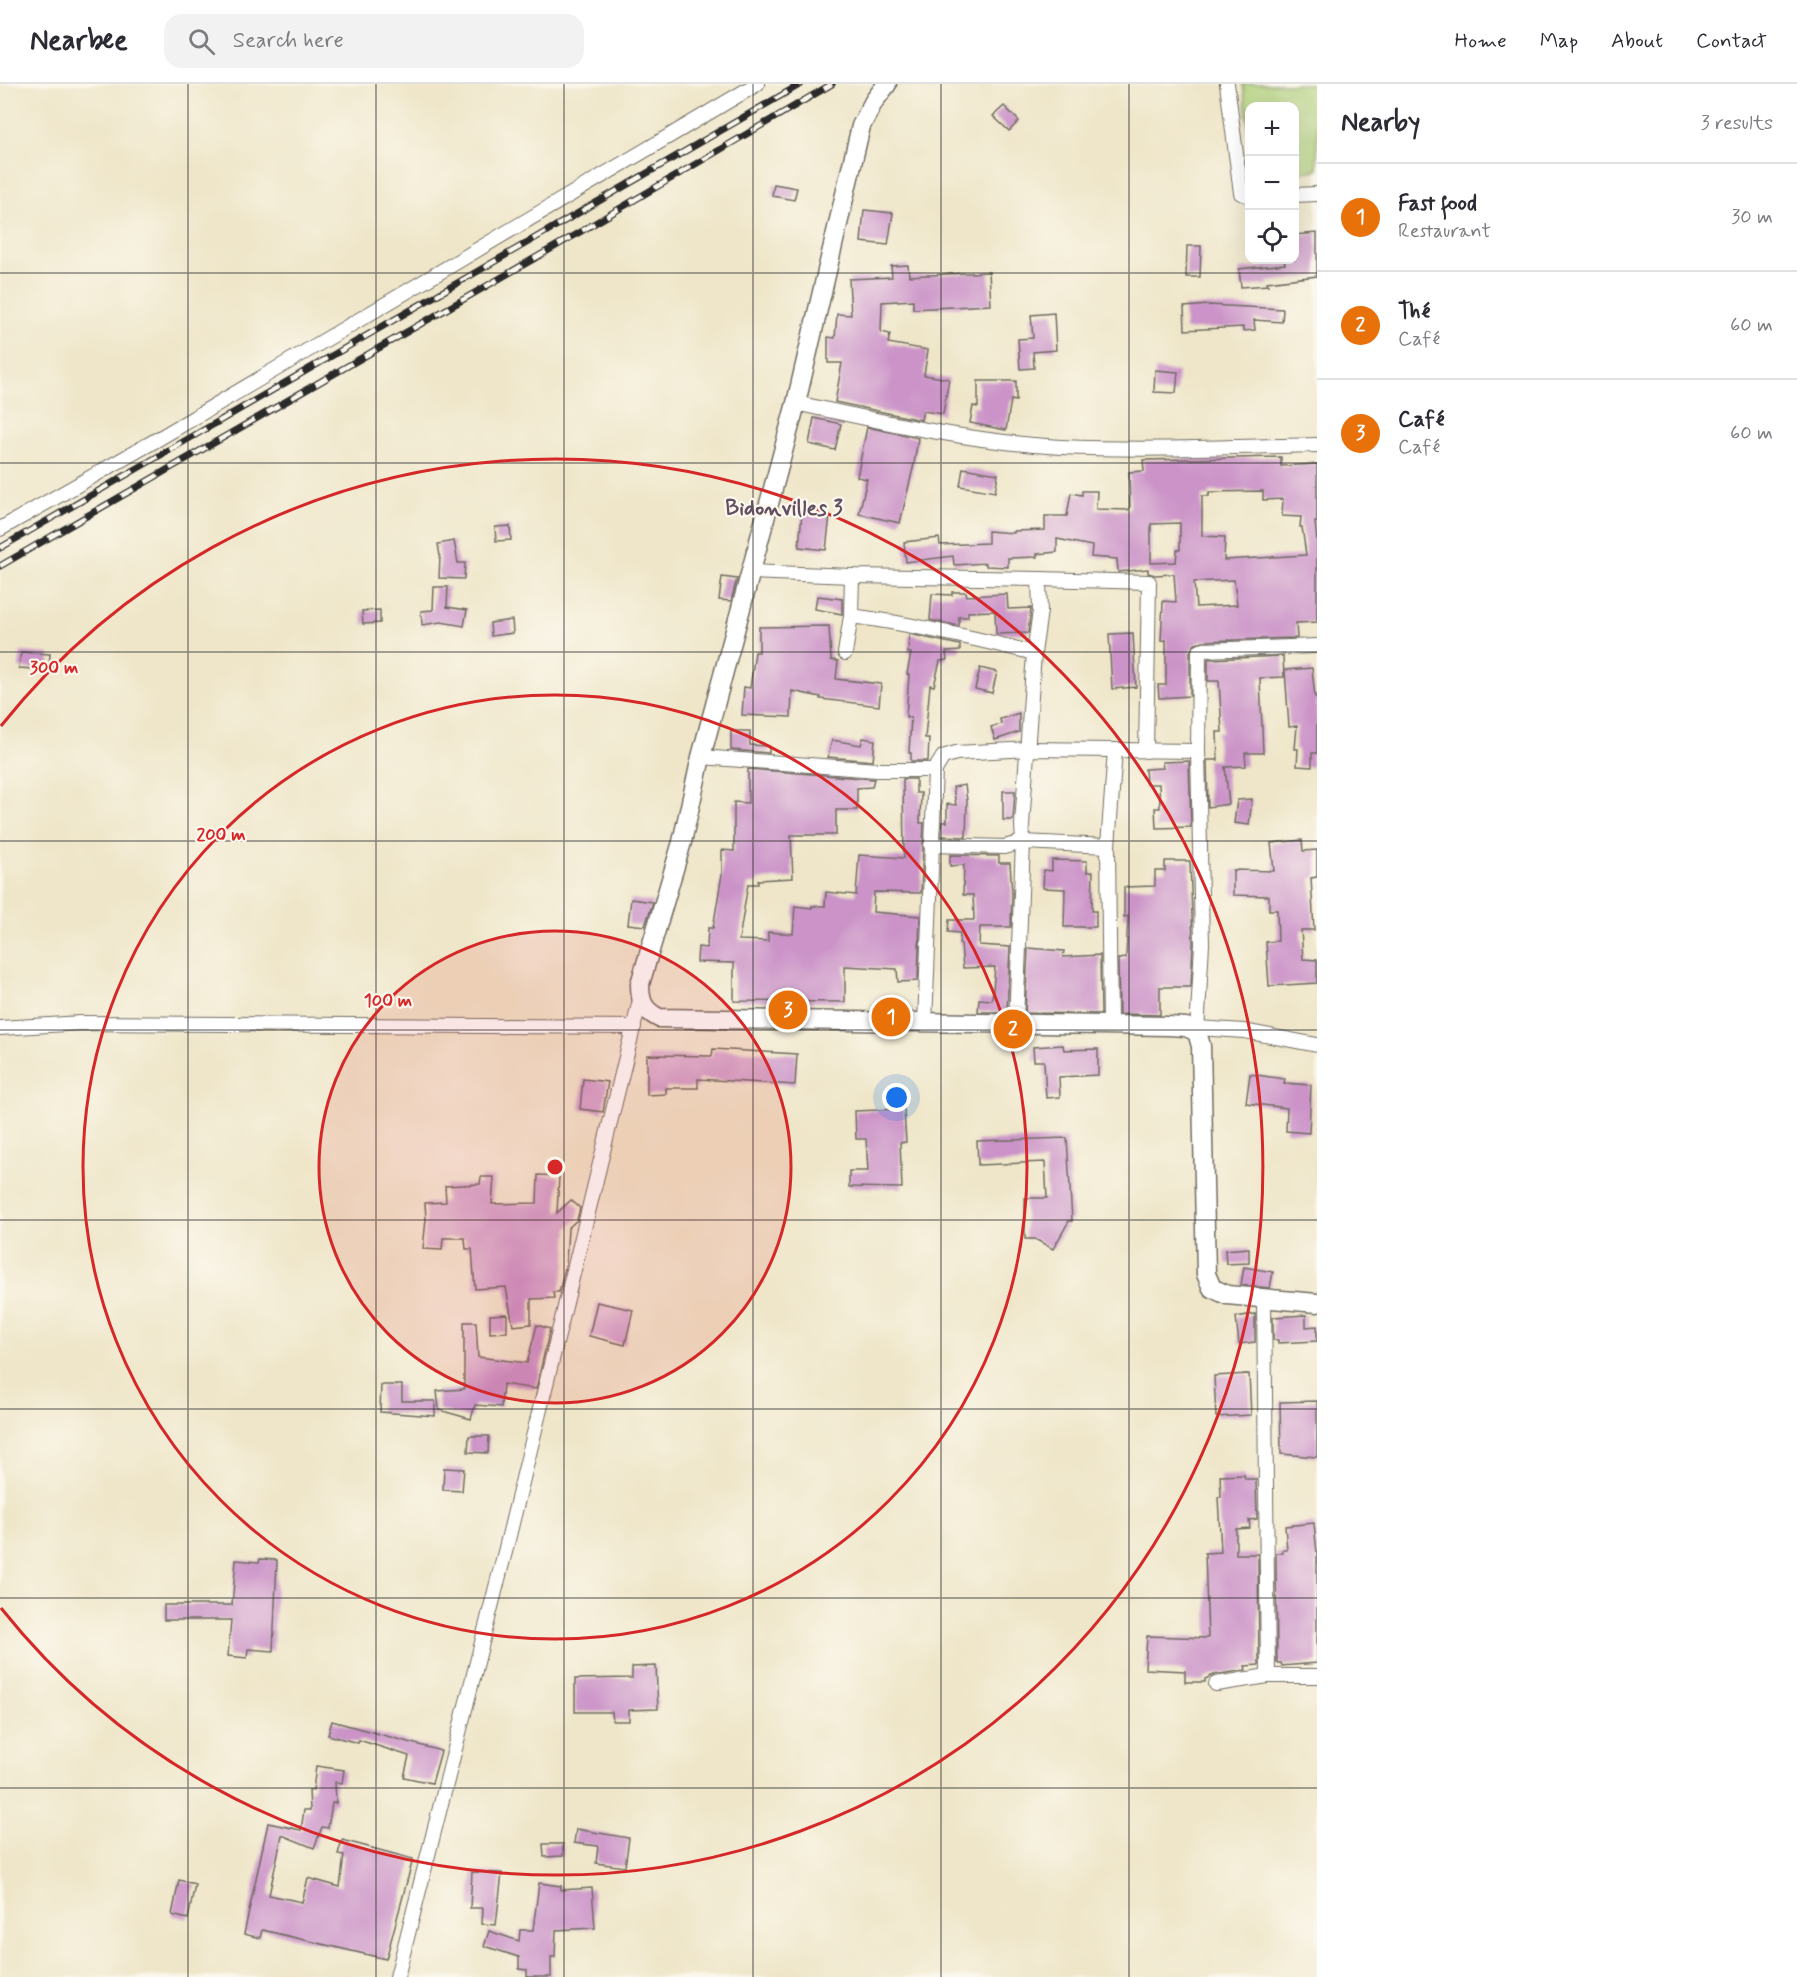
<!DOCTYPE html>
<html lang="en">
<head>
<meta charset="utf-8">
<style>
  body { margin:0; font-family:Mynerve,sans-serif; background:#f2f2f3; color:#2b2b33 }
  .controls { position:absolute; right:18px; top:18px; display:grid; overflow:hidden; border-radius:12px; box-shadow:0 6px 24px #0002 }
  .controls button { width:54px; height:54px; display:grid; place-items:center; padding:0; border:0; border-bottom:2px solid #e1e1e2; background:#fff; color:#2b2b33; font:30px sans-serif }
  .you { position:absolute; left:897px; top:1014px; width:21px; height:21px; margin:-15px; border:4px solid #fff; border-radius:50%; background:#1a73e8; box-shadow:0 0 0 9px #1a73e833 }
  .badge { display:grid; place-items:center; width:39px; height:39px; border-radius:50%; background:#b5179e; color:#fff; font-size:20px; font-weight:700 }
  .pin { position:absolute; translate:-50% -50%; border:3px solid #fff; box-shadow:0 2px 6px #0006 }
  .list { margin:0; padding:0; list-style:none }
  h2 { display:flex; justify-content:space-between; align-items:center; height:78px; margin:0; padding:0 24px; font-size:26px }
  h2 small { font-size:20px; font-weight:400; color:#7c7c81 }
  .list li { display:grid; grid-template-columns:39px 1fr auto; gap:18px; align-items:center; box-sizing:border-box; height:108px; padding:0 24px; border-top:2px solid #e1e1e2 }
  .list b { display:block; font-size:22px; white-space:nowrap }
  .list p { margin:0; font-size:20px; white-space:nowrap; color:#7c7c81 }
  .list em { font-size:20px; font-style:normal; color:#7c7c81 }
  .icon { flex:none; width:33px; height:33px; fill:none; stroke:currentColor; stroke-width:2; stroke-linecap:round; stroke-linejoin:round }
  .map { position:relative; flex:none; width:1317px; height:1893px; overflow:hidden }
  header { display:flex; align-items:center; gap:36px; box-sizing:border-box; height:84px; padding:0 30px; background:#fff; border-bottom:2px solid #e1e1e2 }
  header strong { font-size:28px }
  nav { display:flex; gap:33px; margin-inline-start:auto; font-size:21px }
  .search { width:420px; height:54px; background:#f2f2f3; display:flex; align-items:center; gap:15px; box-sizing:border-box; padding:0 21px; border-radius:18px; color:#7c7c81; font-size:22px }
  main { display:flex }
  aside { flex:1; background:#fff }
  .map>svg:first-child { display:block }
</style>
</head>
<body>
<header>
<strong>Nearbee</strong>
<div class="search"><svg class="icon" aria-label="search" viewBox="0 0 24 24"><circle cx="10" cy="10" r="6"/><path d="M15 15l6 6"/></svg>Search here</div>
<nav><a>Home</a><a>Map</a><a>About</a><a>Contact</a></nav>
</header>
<main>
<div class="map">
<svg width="1317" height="1893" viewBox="0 0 1317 1893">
  <rect width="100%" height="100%" fill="#fbf7ec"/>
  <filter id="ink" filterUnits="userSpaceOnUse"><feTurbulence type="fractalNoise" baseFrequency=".0167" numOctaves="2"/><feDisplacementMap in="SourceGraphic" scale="12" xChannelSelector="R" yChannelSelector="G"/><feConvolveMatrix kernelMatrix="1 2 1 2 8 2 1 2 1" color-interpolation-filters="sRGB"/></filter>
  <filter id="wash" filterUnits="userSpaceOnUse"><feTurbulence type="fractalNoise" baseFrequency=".008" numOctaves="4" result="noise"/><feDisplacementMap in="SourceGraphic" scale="24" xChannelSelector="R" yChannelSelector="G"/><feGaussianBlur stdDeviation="1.35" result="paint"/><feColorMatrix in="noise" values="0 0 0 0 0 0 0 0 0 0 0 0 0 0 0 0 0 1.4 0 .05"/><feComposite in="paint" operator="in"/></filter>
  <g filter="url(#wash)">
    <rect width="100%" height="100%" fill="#efe6c9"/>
    <!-- green -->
    <path fill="#acce76" stroke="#6c7c50" stroke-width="1.5" d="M1243 0H1317V86L1295 89 1294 22H1250L1249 49Z"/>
    <g id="blocks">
      <!-- building -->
      <g fill="#cb93c8" fill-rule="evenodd">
        <path d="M1004 22 1019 37 1009 47 993 32Z"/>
        <path d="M774 100 797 104 794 116 772 112Z"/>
        <path d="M864 126 893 129 888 161 861 158Z"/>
        <path d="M1317 149V192L1267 198 1268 201 1241 203 1239 185 1285 180 1284 176H1294V151Z"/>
        <path d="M1187 162H1201L1200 193H1186Z"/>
        <path d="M908 181 909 192 989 188 991 221 913 225V216L882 218 881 248 890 250 888 259 928 266 924 291 949 295 943 330 923 327 921 336 835 318 842 279H828V253L835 254 837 230 851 231 849 195 892 193 891 182Z"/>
        <path d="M1209 221 1283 225 1282 238 1254 236 1255 246 1243 247V243L1185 246 1184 223Z"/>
        <path d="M1054 229 1056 266 1033 268 1034 284 1020 285 1018 255 1033 254 1031 231Z"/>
        <path d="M1155 286 1178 288 1176 309 1154 308Z"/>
        <path d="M978 297H1016V317L1011 316 1006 346 970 339 973 322 978 323Z"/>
        <path d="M814 334 841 340 835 366 809 360Z"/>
        <path d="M867 343 918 354 914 380 900 439 859 430 867 395 857 393Z"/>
        <path d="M1281 373V382L1317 380V438H1315L1317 457V538L1296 539 1297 554 1203 557 1195 560 1190 568V612L1159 614 1158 601H1166V556L1161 557 1163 517 1176 518 1174 490 1155 491 1148 489V485L1118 488 1117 475 1091 473 1092 462 1057 455V468L1037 470V473L1008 474V483L986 482V479L954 481 953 472 906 478 904 458 939 454 940 461 988 459V447L1014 449V447L1045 446V432H1067L1071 409 1082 411V407H1097L1096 425 1128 426 1130 423 1129 388 1144 387 1143 376ZM1263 407V416L1283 415 1282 432 1301 433 1300 443H1302L1306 471 1224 476 1225 453 1202 452V412H1209V408ZM1180 439V466H1177L1176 478 1151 479V440ZM1234 496 1237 521 1196 523 1194 498Z"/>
        <path d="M963 384 998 390 995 408 960 402Z"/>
        <path d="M802 428 830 431 826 466 799 463Z"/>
        <path d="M510 442 511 456 496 457 495 443Z"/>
        <path d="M454 457 458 479H465L464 495 439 494 440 472 438 460Z"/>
        <path d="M722 493 737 495 731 517 719 516Z"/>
        <path d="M434 503H448L447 523 467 526 464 542 441 538 422 541 421 527 433 526Z"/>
        <path d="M952 508H966L967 512 1007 510 1008 525 1031 524 1028 549 996 550 995 527 968 528V533H959V542L930 536 932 510 952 511Z"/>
        <path d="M817 512 842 515V530L815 525Z"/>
        <path d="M380 526V539L363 540 362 527Z"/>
        <path d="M512 536 513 549 491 552 490 539Z"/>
        <path d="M829 542 831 576 838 577 836 595 881 600 879 622 820 615 821 613 792 607 791 633 742 631 744 603 750 604 755 568H759V543Z"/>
        <path d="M1133 549 1136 603 1112 605 1109 550Z"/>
        <path d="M909 550 960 561V567L946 568 947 576 940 577 934 602 930 601 925 654H929L928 677H911V669H909L911 633H906L909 591 907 590 911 569H908Z"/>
        <path d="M21 568 50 570 49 586 19 584Z"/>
        <path d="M1283 572 1284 593 1260 594 1263 669H1245L1246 682 1225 683 1229 720 1208 723 1207 676H1218L1217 648H1222L1219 597H1208V575Z"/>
        <path d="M980 584 997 588 992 609 975 605Z"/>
        <path d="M1312 584 1315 613H1317V669H1312V683L1297 682 1298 665H1295L1297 642 1289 643 1285 586Z"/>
        <path d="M1019 629V648L995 656 991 643 1001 640 1000 635Z"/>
        <path d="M731 647H750V661L769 662V669L731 666Z"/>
        <path d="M863 654 875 656 873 677 828 673 832 656 861 661Z"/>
        <path d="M1189 677 1191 743 1156 744 1155 724H1160L1159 700H1146L1145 685 1163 684 1162 678Z"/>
        <path d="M748 685 874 695 872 703 857 704V726H836V751H791L793 794 758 796V800H748L739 856 768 857V848L793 850 795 822 812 824V822H825L826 808 856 811 859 771 904 774 903 695H916V709H921L920 739H924L921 809 874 808 873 828 920 832 918 897 898 898 897 885 845 882V918L734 917V879L697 878 698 863 707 864 708 844H713L722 790V766L734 767V718L748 719Z"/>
        <path d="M965 701 967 717 966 753 941 752 942 738H947V720L956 721 953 703Z"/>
        <path d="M1003 707H1015L1013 736H1003Z"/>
        <path d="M1252 715 1249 741 1234 739 1237 716Z"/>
        <path d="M1302 756 1303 767 1317 766V793L1311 794 1314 846H1301L1303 875 1317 876V899L1269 902 1266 858 1278 857 1277 826H1269V812L1233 811V786L1274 787 1271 759Z"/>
        <path d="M950 771 999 772V779H1010L1012 809 1011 843H980L979 861 1010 863 1007 928H978L979 915 992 916 995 883 963 884 961 860H959L960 849 948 848 949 836H974L973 811H963L964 781 950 782Z"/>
        <path d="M1052 776 1087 777V788H1093L1092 827H1096V843H1064L1065 805 1043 804 1044 786 1052 787Z"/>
        <path d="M1165 777H1190L1193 860 1191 903H1160V931L1119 930 1118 875 1126 874 1128 832 1124 833V803L1155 802V787H1165Z"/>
        <path d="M631 815 653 818 645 842 628 840Z"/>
        <path d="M1028 864 1064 867 1063 873 1100 871 1101 930 1025 929Z"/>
        <path d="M1063 961 1064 966 1098 965V991L1059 993 1060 1013 1046 1014 1044 977H1034L1033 963Z"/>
        <path d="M713 965 797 970 795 1001 698 995V1004H666V1010L647 1011V971L712 972Z"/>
        <path d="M1250 990 1285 995 1284 999 1311 1001 1309 1049 1286 1047 1287 1024 1246 1019Z"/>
        <path d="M583 995 608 998 603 1028 580 1025Z"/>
        <path d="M904 1025 906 1058 900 1059 902 1104 849 1103V1087H868L866 1055H856L855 1027Z"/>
        <path d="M1067 1054 1072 1137H1069L1053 1165 1035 1155H1025V1114H1047L1045 1078 978 1081 977 1057Z"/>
        <path d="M538 1091 559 1092 557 1129 571 1116 580 1124 577 1136 568 1144 566 1180 559 1208H553L554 1214 531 1215V1240L513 1242 506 1203 475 1205 472 1165H466L465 1154H443L442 1166 423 1165 426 1135 425 1119 446 1118 445 1102 480 1100 481 1093H494L492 1120 537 1119Z"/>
        <path d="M1249 1164V1179L1226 1180 1225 1166Z"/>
        <path d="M1244 1183 1273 1188 1270 1204 1241 1201Z"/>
        <path d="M597 1218 633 1226 625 1261 589 1252Z"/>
        <path d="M507 1230V1248L490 1249V1231Z"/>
        <path d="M1255 1230V1258L1239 1260 1236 1233Z"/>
        <path d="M1306 1231V1243L1317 1242V1257L1278 1259V1256H1273V1233Z"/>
        <path d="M464 1238H476L478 1273 527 1279 537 1241 550 1245 536 1305 503 1300 501 1323 475 1321 471 1335 439 1326 437 1307 464 1305Z"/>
        <path d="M1249 1290 1251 1331 1216 1333 1214 1292Z"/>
        <path d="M381 1301H402V1317H435V1332L380 1328Z"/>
        <path d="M1317 1317V1373L1281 1370 1280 1318Z"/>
        <path d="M469 1352H489L488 1369 468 1368Z"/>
        <path d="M444 1384 464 1385 462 1407 443 1406Z"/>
        <path d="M1244 1391 1245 1395H1256L1257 1435 1249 1436 1250 1444 1236 1445V1470H1258L1259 1581 1245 1582 1246 1586 1214 1591 1205 1595V1598H1185V1587L1145 1585 1147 1552 1208 1554 1205 1469 1221 1468 1218 1413H1221L1220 1392Z"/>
        <path d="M1314 1439 1317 1469V1579L1282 1582 1281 1579H1277L1276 1469H1283L1282 1466H1287L1285 1442Z"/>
        <path d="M260 1475 277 1476 273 1567 248 1565 247 1574 228 1572 231 1536H164V1521H232L236 1476 259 1478Z"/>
        <path d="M656 1582 658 1625 629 1626V1637H613L612 1628H575V1595L632 1594V1583Z"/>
        <path d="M332 1637 441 1667 432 1699 404 1693 409 1672 359 1656 358 1659 328 1651Z"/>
        <path d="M316 1682 344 1686 342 1699 335 1698 336 1719H332L328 1744 322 1743 314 1764 282 1751 269 1811 302 1818 308 1794 340 1803 344 1771 338 1770 342 1756 413 1775 386 1875 262 1846 260 1854 244 1850 268 1739 301 1746 304 1726H310L309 1706H313Z"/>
        <path d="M576 1745 629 1754 625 1783 596 1779 598 1762 574 1759Z"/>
        <path d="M543 1760H563V1772L544 1773Z"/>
        <path d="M472 1788 502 1789 496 1841 482 1840 483 1824H470Z"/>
        <path d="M179 1796 195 1800 188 1835 172 1831Z"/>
        <path d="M539 1799 561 1802V1806L592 1804 595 1844 556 1846 555 1873H551V1893H527V1886L519 1885V1873L484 1862 489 1847 519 1857 520 1846H533Z"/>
      </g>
    </g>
  </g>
  <g filter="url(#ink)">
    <use href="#blocks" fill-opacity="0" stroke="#706c62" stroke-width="1.5"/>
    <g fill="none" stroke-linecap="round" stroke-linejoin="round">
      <defs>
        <g id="street">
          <path d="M1227 0 1241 109 1250 112"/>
          <path d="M1294 111 1317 110"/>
          <path d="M796 319C883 338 972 358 1061 363 1146 367 1232 363 1317 361"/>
          <path d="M0 445 158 355 757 0"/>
          <path d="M751 488 852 492 1039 495 1040 527 1034 569 1022 741 1023 758 1004 763 931 761"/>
          <path d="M1039 495 1149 498 1146 667"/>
          <path d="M851 532C913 540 974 554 1034 569"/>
          <path d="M845 569 851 532 852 492"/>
          <path d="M701 673 877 686H935"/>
          <path d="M925 939 935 686 943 673 956 669 1028 665 1198 667"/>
          <path d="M1016 939 1023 758 1108 762"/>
          <path d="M1110 941 1108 762 1115 666"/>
          <path d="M0 944 82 939 634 943"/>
          <path d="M1197 944 1244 947 1317 961"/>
          <path d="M1197 948 1202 860 1198 667 1199 568 1203 566 1317 562"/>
          <path d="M1264 1214 1268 1592"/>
          <path d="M1216 1600 1268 1592H1317"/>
          <path d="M397 1893 506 1464 640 916"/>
        </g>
        <path id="secondary" d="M887 0 874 17 861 42 796 319 701 673 682 758 640 900C640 917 643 926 659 934L1168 942 1186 943 1197 948 1201 962 1206 1190 1212 1204 1227 1211 1317 1219"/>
      </defs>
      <!-- street casing -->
      <use href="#street" stroke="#706c62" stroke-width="16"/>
      <!-- secondary casing -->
      <use href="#secondary" stroke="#706c62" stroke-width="21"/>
      <!-- street -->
      <use href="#street" stroke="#fff" stroke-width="14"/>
      <!-- secondary -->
      <use href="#secondary" stroke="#fff" stroke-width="18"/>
      <defs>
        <g id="rail">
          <path d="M0 464 801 0"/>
          <path d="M0 482 556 162 832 0"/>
        </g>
      </defs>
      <!-- rail casing -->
      <use href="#rail" stroke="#2b2b2b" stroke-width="7"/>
      <!-- rail -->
      <use href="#rail" stroke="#fbf7ec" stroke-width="4.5" stroke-dasharray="14" stroke-linecap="butt"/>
    </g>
  </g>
  <!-- grid -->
  <path fill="none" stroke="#2b2b2b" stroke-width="1.5" stroke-opacity="0.55" d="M188 0V1893M376 0V1893M564 0V1893M753 0V1893M941 0V1893M1129 0V1893M0 189H1317M0 379H1317M0 568H1317M0 757H1317M0 946H1317M0 1136H1317M0 1325H1317M0 1514H1317M0 1704H1317"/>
  <!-- distance rings -->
  <circle cx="555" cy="1083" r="236" fill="#d62828" fill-opacity=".12"/>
  <g fill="none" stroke="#d62828" stroke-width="3">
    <circle cx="555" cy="1083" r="236"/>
    <circle cx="555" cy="1083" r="472"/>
    <path d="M1 642A708 708 0 1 1 1 1524"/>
  </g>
  <g text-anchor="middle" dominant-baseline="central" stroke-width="4.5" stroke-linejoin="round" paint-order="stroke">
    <!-- quarter labels -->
    <g font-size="22" font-weight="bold" fill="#634f62" stroke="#fbf7ec">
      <text x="784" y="425">Bidonvilles 3</text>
    </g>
  </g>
  <circle cx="555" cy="1083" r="9" fill="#d62828" stroke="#fbf7ec" stroke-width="3"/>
  <g font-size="18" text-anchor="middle" font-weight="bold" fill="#d62828" stroke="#fbf7ec" stroke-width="4.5" stroke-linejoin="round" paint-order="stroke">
    <text x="54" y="589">300 m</text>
    <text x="221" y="756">200 m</text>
    <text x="388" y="922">100 m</text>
  </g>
</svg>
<div class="controls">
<button>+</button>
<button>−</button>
<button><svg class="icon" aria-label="locate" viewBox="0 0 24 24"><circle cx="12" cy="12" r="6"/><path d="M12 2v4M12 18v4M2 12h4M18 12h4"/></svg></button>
</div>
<div class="you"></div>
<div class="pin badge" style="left:891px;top:933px;background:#e8710a">1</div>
<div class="pin badge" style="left:1013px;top:945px;background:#e8710a">2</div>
<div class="pin badge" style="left:788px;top:926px;background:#e8710a">3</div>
</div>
<aside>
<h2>Nearby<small>3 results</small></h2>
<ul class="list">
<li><span class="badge" style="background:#e8710a">1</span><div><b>Fast food</b><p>Restaurant</p></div><em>30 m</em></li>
<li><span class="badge" style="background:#e8710a">2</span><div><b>Thé</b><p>Café</p></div><em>60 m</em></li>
<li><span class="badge" style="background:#e8710a">3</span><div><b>Café</b><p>Café</p></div><em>60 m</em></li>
</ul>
</aside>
</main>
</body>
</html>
